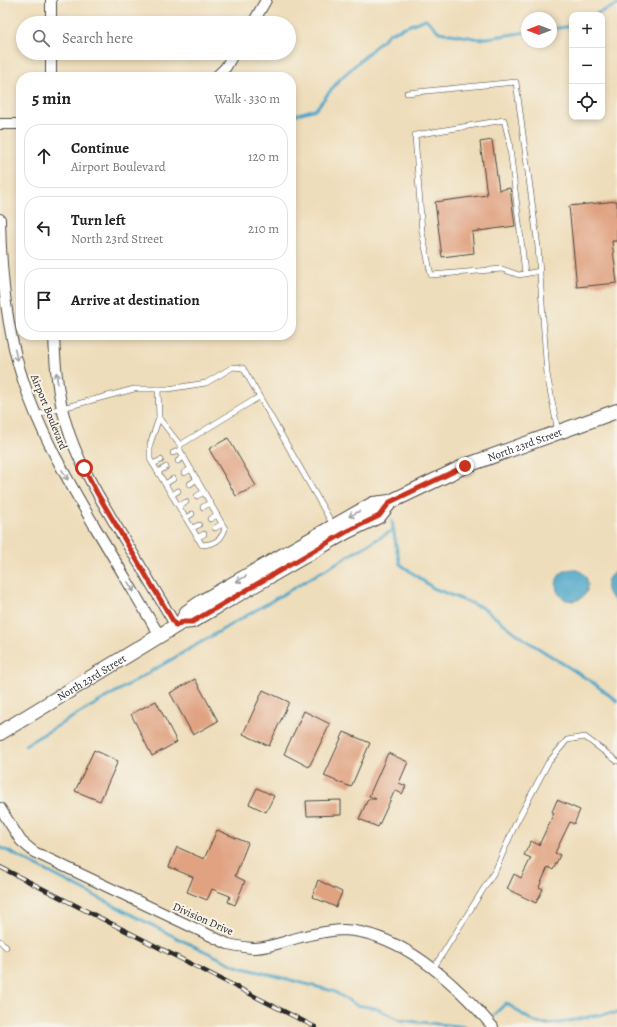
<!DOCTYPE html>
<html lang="en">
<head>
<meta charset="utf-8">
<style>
  body { margin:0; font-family:Alegreya,serif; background:#f2f2f2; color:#222 }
  .controls { position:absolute; right:12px; top:12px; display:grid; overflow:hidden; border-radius:8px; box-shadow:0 2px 6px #0003 }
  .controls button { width:36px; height:36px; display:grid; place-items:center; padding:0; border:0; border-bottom:1px solid #e0e0e0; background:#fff; color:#222; font:20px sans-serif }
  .compass { position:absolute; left:521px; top:12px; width:36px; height:36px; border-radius:50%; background:#fff; box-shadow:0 2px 6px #0003; rotate:270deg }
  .stop { position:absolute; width:12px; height:12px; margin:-9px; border:3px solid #c8321e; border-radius:50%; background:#fff }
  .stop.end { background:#c8321e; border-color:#fff; box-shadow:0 1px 4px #0008 }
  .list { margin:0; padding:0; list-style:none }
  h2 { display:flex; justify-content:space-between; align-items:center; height:52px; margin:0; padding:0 16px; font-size:17px }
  h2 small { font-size:13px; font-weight:400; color:#767676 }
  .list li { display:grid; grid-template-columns:26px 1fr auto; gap:12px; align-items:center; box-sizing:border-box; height:64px; margin:0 8px 8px; padding:0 8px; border:1px solid #e0e0e0; border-radius:16px }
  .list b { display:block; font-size:15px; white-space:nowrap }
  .list p { margin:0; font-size:13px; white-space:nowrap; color:#767676 }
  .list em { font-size:13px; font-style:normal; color:#767676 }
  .icon { flex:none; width:22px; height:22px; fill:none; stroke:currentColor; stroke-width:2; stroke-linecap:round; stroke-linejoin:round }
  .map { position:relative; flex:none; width:617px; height:1027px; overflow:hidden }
  .search { position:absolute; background:#fff; box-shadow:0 2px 6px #0003; left:16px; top:16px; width:280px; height:44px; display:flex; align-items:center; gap:10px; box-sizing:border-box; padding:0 14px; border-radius:22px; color:#767676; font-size:15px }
  .panel { position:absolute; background:#fff; box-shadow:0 2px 6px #0003; left:16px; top:72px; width:280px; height:268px; border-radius:16px }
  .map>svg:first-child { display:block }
</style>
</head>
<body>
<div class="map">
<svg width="617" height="1027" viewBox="0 0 617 1027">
  <rect width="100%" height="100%" fill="#f7f3e8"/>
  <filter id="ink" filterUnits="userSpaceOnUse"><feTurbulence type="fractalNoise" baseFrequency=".025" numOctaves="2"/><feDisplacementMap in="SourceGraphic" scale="8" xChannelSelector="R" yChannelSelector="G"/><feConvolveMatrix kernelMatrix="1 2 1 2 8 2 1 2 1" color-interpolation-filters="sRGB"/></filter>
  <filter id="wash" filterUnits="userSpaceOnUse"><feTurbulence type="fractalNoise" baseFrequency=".012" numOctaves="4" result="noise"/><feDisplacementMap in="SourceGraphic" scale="16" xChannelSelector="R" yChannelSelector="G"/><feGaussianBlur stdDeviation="0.9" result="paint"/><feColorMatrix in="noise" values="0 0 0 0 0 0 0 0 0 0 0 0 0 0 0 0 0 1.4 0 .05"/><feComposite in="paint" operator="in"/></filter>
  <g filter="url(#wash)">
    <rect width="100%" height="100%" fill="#eeddba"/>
    <!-- water -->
    <g fill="#4aa5c8" stroke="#3a687a">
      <circle cx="572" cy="585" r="16"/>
      <path d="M617 571V602C604 595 602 578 617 571Z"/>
    </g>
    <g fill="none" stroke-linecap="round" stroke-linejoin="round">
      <!-- stream -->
      <g stroke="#4aa5c8" stroke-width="3">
        <path d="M593 15 617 5"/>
        <path d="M551 29 566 27 572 24"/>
        <path d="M291 116 316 109 339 80 390 33 423 20 426 19 439 32 480 39 527 32"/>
        <path d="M392 521 396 546 400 564 433 588 483 608 524 639 592 682 617 701"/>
        <path d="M25 745 393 530"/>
        <path d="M0 847 177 938 236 966 333 991 356 1005 376 1008 400 1020 466 1027"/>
        <path d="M494 1015 506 1003C514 1008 530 1021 538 1023 560 1027 592 1013 617 1013"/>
      </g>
    </g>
    <g id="blocks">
      <!-- building -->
      <g fill="#e0a281">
        <path d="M492 140 499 190 510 188 515 226 472 232 474 253 442 257 435 202 487 195 480 142Z"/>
        <path d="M617 201V241H612L617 283 577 287 569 206Z"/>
        <path d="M228 438 256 486 236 496 209 449Z"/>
        <path d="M195 679 218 721 193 735 170 693Z"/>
        <path d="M263 690 289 702 269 746 243 734Z"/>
        <path d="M156 701 177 742 152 756 131 714Z"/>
        <path d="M304 711 330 724 309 767 284 754Z"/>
        <path d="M344 732 370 743 351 787 324 776Z"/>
        <path d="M94 750 118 761 100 801 75 791Z"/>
        <path d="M388 753 408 762 399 783 406 786 402 794 395 790 378 827 359 819 368 799H376L369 796Z"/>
        <path d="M257 788 274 796 266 812 249 804Z"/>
        <path d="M341 800V815L307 816 306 801Z"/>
        <path d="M557 800 580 810 574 824 570 822 555 853 560 855 553 870 548 867 539 887 543 889 536 903 507 889 514 874 521 878 531 858 524 855 531 841 539 845 554 813 552 812Z"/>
        <path d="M217 830 248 843 235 876 245 881 235 905 228 902 230 896 212 889 207 900 187 892 193 877 169 867 177 847 204 859Z"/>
        <path d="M318 880 342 892 336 907 312 897Z"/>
      </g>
    </g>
  </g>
  <g filter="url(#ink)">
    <use href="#blocks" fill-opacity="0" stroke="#484640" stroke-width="1"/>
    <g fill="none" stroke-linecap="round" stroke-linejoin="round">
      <defs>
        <g id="lane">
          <path d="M407 93 516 82 538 247 547 374 558 432"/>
          <path d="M525 273 509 140 504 120 415 135 422 232 431 275 502 269 519 275 540 271"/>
          <path d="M158 389 159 418 180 445 259 397"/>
          <path d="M36 415 134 389H168L206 383 233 367 243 368 333 525"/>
          <path d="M159 418 150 444V459L202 545C214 544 221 541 225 529L180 450V445"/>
          <path d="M173 453 180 450"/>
          <path d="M178 461 184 457"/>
          <path d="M153 464 161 460"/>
          <path d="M158 472 166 467"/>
          <path d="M184 473 191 469"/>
          <path d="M165 484 173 479"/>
          <path d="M190 484 197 479"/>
          <path d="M172 495 178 491"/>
          <path d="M197 496 204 492"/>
          <path d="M179 506 186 502"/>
          <path d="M203 507 210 503"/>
          <path d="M186 518 192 514"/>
          <path d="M210 519 217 515"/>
          <path d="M192 528 199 525"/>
          <path d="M215 528 222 524"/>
          <path d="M197 538 204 534"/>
          <path d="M0 941 6 947"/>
          <path d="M433 969 496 869 515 825 548 763 567 740 585 737 617 761"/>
        </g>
        <g id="street">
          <path d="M51 0V23"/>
          <path d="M253 23 266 0"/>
          <path d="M51 53V77"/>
          <path d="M216 77 226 67 234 53"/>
          <path d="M0 124H21"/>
          <path d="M0 219C1 274 6 331 24 383 41 435 68 480 95 527 117 563 138 600 160 636"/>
          <path d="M54 335C55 364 57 394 66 423 77 461 98 495 118 529 138 561 157 594 176 626"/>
          <path d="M0 808 21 841 34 852 228 944C237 946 246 948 255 948 275 947 294 937 314 934 324 932 334 930 344 930 403 933 457 985 493 1027"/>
        </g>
        <g id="secondary">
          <path id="s1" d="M182 622 187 612 203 601 373 504 390 502 465 466 617 411"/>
          <path id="s2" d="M0 733 182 622 192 621 346 532 379 516 390 502"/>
        </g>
      </defs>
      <!-- lane casing -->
      <use href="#lane" stroke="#484640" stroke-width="6"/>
      <!-- street casing -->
      <use href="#street" stroke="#484640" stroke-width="12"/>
      <!-- secondary casing -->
      <use href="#secondary" stroke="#484640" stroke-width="16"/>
      <!-- lane -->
      <use href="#lane" stroke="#fff" stroke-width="5"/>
      <!-- street -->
      <use href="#street" stroke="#fff" stroke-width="10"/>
      <!-- secondary -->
      <use href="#secondary" stroke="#fff" stroke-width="14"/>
      <defs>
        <path id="rail" d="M0 867 315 1027"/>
      </defs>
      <!-- rail casing -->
      <use href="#rail" stroke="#2b2b2b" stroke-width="4.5"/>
      <!-- rail -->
      <use href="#rail" stroke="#f7f3e8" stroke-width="3" stroke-dasharray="9" stroke-linecap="butt"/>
    </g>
    <!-- one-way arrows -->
    <defs><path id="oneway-shaft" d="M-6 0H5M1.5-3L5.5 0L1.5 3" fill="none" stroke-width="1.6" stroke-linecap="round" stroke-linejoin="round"/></defs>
    <g stroke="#a0a0a0">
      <use href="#oneway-shaft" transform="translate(16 355) rotate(77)"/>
      <use href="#oneway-shaft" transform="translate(57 378) rotate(-97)"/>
      <use href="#oneway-shaft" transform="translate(65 475) rotate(60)"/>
      <use href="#oneway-shaft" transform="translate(354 514) rotate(152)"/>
      <use href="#oneway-shaft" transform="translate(241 579) rotate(150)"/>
      <use href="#oneway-shaft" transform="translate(131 587) rotate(59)"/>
    </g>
  </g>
  <g fill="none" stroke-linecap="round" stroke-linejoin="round" filter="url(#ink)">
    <!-- route -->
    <path stroke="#c8321e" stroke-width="5" d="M84 468 97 493 176 626 182 622H192L346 532 379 516 390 502 465 466"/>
  </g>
  <g text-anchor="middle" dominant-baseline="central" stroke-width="4" stroke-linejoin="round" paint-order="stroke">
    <!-- street labels -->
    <g font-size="11" fill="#2b2b2b" stroke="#f7f3e8">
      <text transform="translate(49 412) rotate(68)">Airport Boulevard</text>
      <text stroke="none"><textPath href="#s1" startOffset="390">North 23rd Street</textPath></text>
      <text stroke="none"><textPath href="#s2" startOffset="107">North 23rd Street</textPath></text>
      <text transform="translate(203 919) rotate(24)">Division Drive</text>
    </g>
  </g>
</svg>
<div class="controls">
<button>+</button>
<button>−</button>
<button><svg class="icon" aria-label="locate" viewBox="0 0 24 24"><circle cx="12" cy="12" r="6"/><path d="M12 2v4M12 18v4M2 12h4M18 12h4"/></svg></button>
</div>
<svg class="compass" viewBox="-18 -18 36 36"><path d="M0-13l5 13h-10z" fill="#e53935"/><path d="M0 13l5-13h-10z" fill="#767676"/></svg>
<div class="stop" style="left:84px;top:468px"></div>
<div class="stop end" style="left:465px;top:466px"></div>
<div class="search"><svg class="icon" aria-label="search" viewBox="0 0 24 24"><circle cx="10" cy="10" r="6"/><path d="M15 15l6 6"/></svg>Search here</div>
<section class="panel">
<h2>5 min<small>Walk · 330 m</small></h2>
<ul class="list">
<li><svg class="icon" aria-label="ahead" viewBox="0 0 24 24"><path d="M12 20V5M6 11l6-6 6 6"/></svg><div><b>Continue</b><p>Airport Boulevard</p></div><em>120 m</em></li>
<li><svg class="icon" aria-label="left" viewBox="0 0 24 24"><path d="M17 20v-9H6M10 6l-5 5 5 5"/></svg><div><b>Turn left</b><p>North 23rd Street</p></div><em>210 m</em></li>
<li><svg class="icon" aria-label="arrive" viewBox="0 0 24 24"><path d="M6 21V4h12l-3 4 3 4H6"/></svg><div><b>Arrive at destination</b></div></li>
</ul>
</section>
</div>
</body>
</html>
